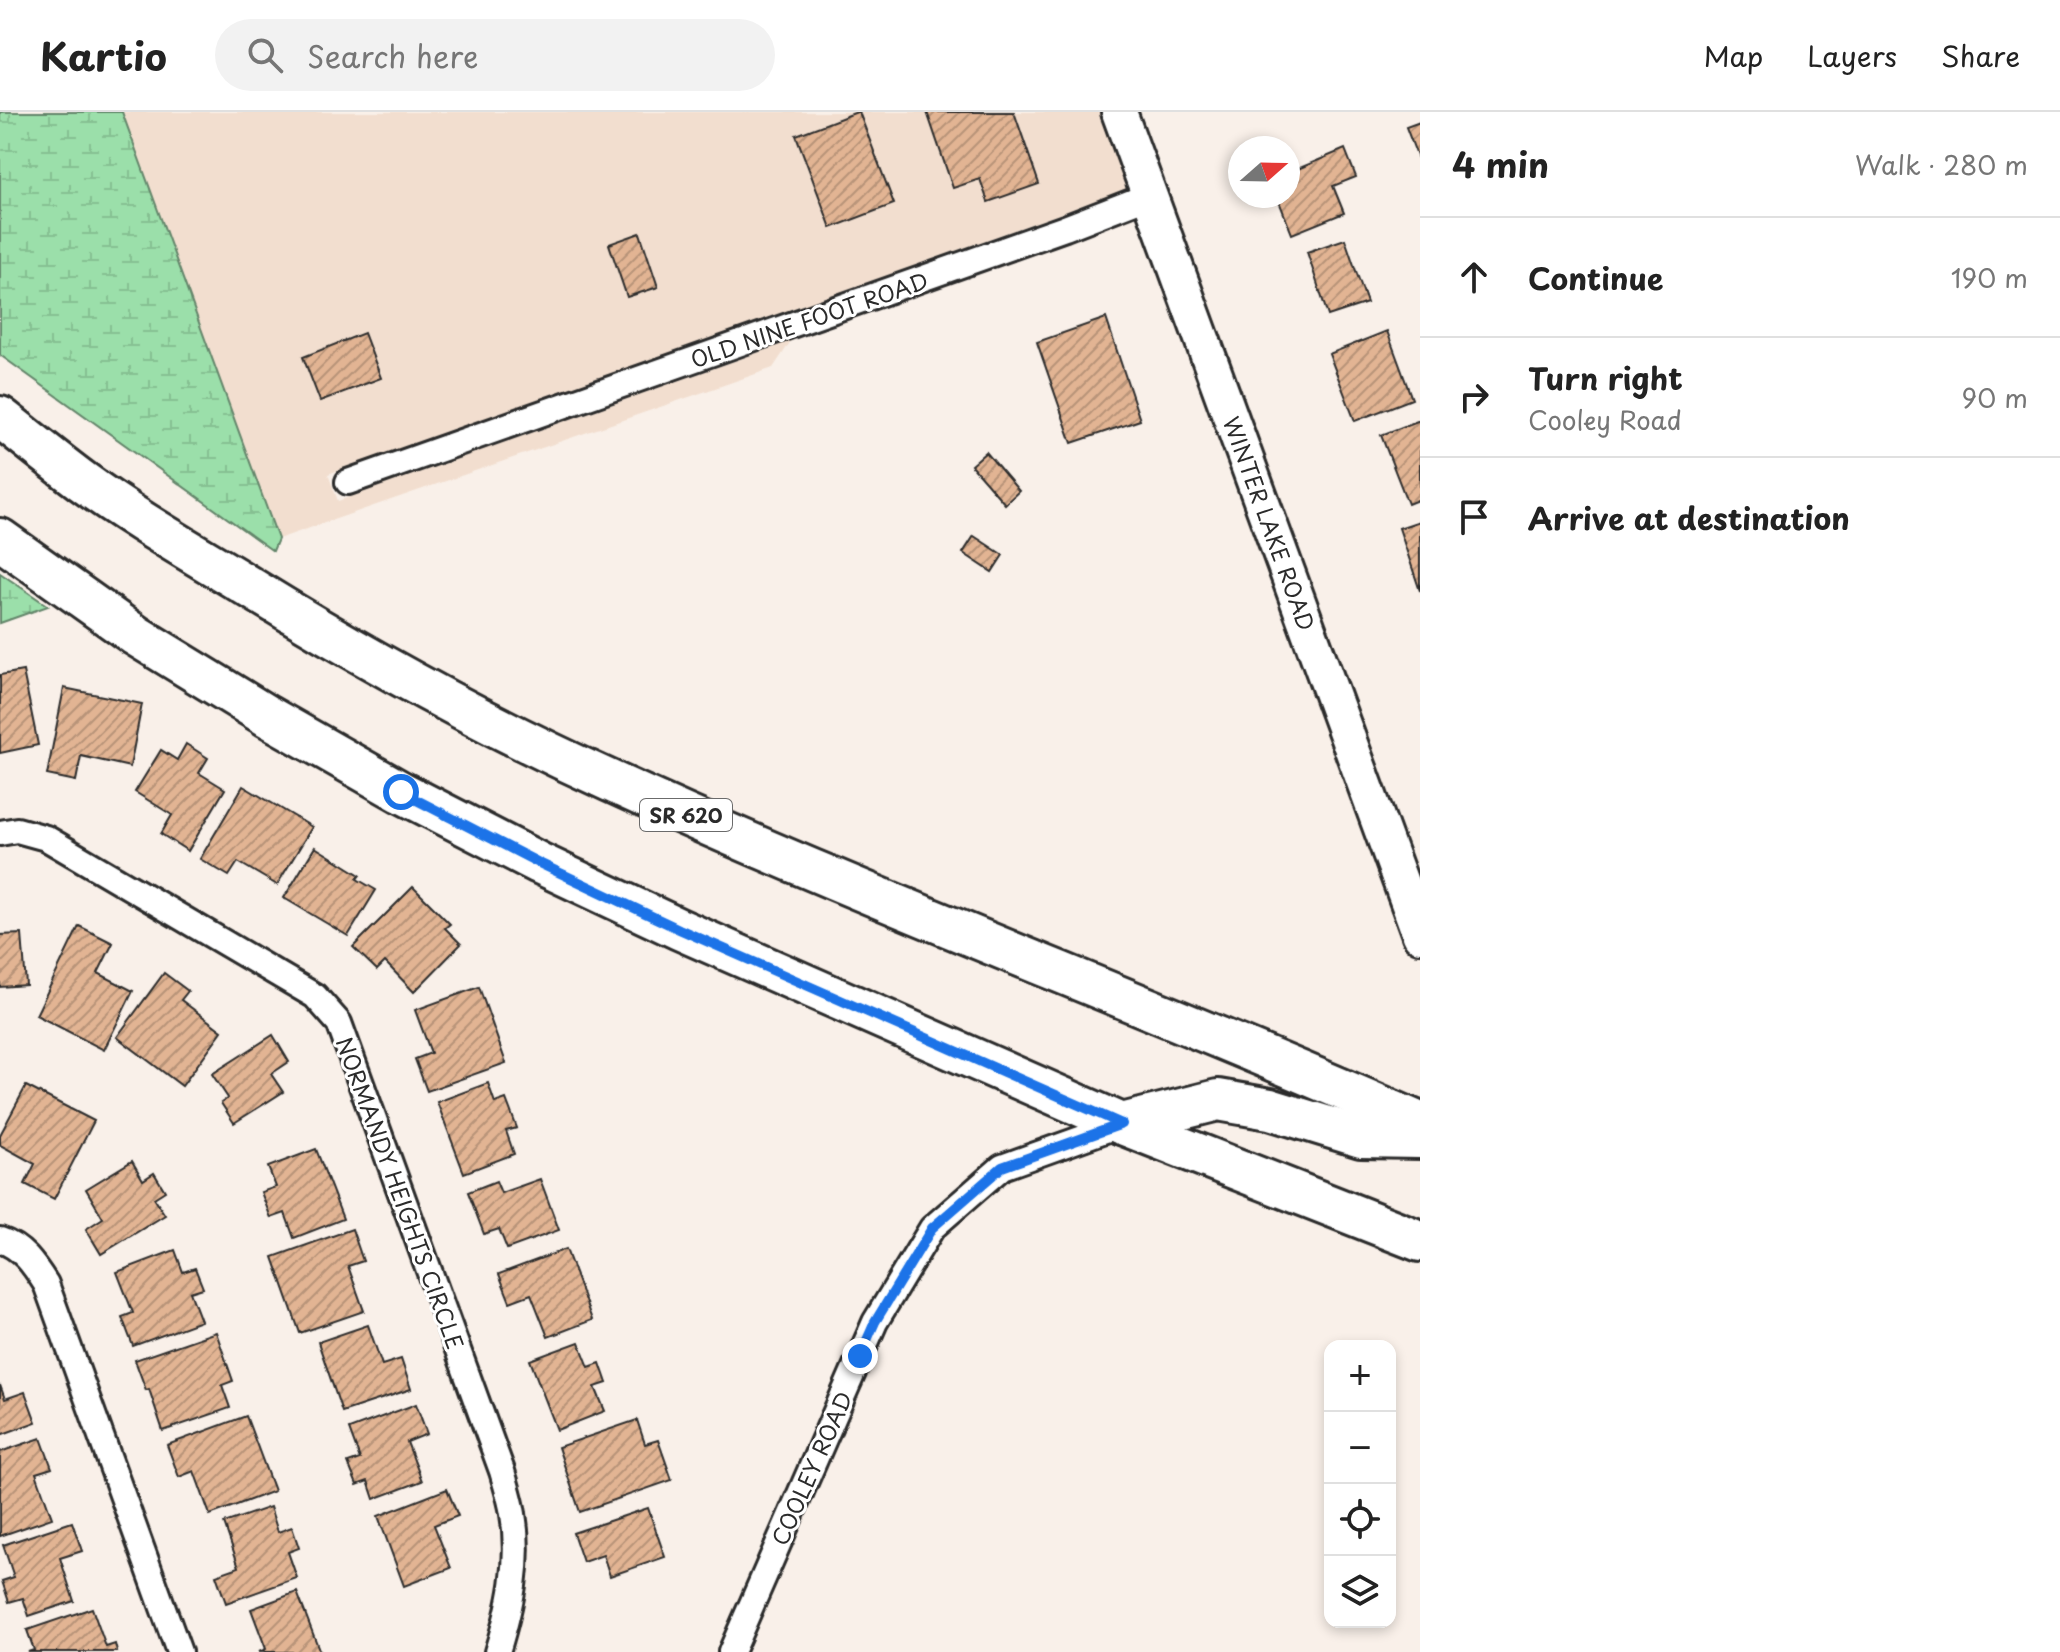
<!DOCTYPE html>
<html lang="en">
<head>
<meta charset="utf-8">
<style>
  body { margin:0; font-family:"Playpen Sans",sans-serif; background:#f2f2f2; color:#222 }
  .controls { position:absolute; right:24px; bottom:24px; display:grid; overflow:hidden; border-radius:16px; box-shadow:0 4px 12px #0003 }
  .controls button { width:72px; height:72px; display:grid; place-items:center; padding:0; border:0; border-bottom:2px solid #e0e0e0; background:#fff; color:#222; font:40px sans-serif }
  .compass { position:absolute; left:1228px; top:24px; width:72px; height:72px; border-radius:50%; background:#fff; box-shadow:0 4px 12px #0003; rotate:70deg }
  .stop { position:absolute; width:24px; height:24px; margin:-18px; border:6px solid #1a73e8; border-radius:50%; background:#fff }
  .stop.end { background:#1a73e8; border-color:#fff; box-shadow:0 2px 8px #0008 }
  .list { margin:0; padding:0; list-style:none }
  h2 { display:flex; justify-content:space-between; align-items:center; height:104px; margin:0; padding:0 32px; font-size:34px }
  h2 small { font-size:26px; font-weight:400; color:#767676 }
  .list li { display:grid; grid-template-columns:52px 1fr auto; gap:24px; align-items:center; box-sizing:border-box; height:120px; padding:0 32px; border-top:2px solid #e0e0e0 }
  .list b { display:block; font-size:30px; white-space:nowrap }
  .list p { margin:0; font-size:26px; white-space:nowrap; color:#767676 }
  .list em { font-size:26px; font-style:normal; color:#767676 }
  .icon { flex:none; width:44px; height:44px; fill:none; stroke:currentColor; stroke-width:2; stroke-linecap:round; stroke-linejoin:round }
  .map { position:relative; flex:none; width:1420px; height:1540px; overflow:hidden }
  header { display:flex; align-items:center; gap:48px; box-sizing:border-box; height:112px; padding:0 40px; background:#fff; border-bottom:2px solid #e0e0e0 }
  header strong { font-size:38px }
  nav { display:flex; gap:44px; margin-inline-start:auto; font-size:28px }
  .search { width:560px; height:72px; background:#f2f2f2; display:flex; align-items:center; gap:20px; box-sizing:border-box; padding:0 28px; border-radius:44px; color:#767676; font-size:30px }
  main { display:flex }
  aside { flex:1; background:#fff }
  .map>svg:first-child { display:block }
</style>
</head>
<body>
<header>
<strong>Kartio</strong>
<div class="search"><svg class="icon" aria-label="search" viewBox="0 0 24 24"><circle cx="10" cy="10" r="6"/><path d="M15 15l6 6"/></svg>Search here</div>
<nav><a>Map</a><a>Layers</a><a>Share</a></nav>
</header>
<main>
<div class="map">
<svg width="1420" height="1540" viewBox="0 0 1420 1540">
  <defs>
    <pattern id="wetland-marsh" width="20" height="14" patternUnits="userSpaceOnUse" patternTransform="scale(2)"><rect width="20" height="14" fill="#9bdfaa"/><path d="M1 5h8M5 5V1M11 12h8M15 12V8" fill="none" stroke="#86c092"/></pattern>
    <pattern id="building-hatch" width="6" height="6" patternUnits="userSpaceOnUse" patternTransform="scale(2)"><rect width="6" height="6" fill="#e2b493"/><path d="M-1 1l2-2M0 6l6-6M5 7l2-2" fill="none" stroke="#b79378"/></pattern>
  </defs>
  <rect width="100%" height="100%" fill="#f9f0e9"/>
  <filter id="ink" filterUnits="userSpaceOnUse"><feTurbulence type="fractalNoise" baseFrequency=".0125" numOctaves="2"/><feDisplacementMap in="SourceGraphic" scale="16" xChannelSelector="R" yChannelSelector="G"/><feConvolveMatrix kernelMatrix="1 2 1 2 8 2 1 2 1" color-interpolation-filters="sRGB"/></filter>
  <g filter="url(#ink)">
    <!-- built -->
    <path fill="#f2decf" d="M122 0H1102L1129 76 1060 102 328 362 338 389 791 229 773 256 278 427Z"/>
    <!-- wetland -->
    <g fill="url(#wetland-marsh)" stroke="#63856a" stroke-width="2">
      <path d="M0 0H122L278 427 273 439 0 243Z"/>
      <path d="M0 461 48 494 0 511Z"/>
    </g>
    <!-- building -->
    <g fill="url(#building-hatch)" stroke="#2b2b2b" stroke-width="2">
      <path d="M857 0H859L894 92 831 116 796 23Z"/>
      <path d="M927 0H1014L1039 72 988 90 980 67 953 76Z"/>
      <path d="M1420 10V52L1406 15Z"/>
      <path d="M1345 37 1356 65 1333 74 1344 101 1292 122 1277 84H1288V61Z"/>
      <path d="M640 121 658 175 627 185 609 132Z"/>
      <path d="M1345 127 1367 191 1328 204 1307 140Z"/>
      <path d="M1106 206 1140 308 1072 331 1037 230Z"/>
      <path d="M1387 219 1412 287 1355 309 1329 242Z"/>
      <path d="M364 221 381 266 320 289 303 245Z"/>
      <path d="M1420 308V387L1408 392 1381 323Z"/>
      <path d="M986 340 1019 379 1005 392 971 353Z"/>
      <path d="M1420 409V479L1399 416Z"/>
      <path d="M974 424 1003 443 992 460 963 441Z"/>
      <path d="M23 559 38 633 0 641V563Z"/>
      <path d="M64 576 142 592 130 655 81 644 76 669 47 663Z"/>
      <path d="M186 632 208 646 199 661 225 677 188 739 161 722 172 703 135 680 161 638 177 648Z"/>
      <path d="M243 674 312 715 277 773 238 750 229 764 200 747Z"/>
      <path d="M315 735 360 763 357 767 376 778 348 824 284 786Z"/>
      <path d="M413 775 450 812 445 816 461 832 414 880 385 850 377 858 353 835Z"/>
      <path d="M79 814 113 831 98 861 133 879 104 938 36 903Z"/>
      <path d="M22 822 26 873 0 875V823Z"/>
      <path d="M164 861 188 879 181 888 222 919 182 974 117 925Z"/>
      <path d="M479 875 506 951 427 979 415 947 431 941 415 898Z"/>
      <path d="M273 923 289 950 271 962 283 980 234 1011 221 991 228 986 212 962Z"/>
      <path d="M488 971 495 991 506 987 517 1016 506 1019 514 1042 464 1061 437 990Z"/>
      <path d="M26 974 94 1009 54 1087 25 1072 35 1052 0 1033V1023Z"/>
      <path d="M316 1037 343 1107 294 1126 285 1101 271 1106 261 1080 276 1075 268 1055Z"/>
      <path d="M132 1049 143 1068 154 1061 165 1079 154 1086 165 1103 101 1142 86 1117 103 1106 86 1077Z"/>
      <path d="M540 1067 559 1118 507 1137 499 1117 484 1122 468 1080 496 1069 501 1081Z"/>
      <path d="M352 1117 363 1149 348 1154 364 1199 300 1221 273 1145Z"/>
      <path d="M566 1137 592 1208 548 1225 531 1182 510 1190 499 1162Z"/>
      <path d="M175 1138 183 1160 195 1156 203 1176 190 1180 201 1209 133 1234 122 1205 133 1201 117 1160Z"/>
      <path d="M368 1213 382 1253 401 1247 411 1277 342 1300 318 1230Z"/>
      <path d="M216 1220 233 1269 222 1273 230 1296 163 1319 149 1277 146 1278 135 1248Z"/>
      <path d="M579 1230 589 1255 600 1251 607 1271 595 1275 605 1299 557 1318 530 1248Z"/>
      <path d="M0 1273 5 1287 25 1280 36 1310 0 1323Z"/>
      <path d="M416 1292 427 1322 407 1330 422 1369 374 1387 368 1369 357 1373 348 1351 360 1347 349 1317Z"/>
      <path d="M246 1304 274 1379 210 1403 194 1359 179 1365 167 1333Z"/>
      <path d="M637 1308 645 1332 658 1328 672 1368 580 1400 558 1335Z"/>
      <path d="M41 1326 52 1356 36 1361 52 1406 0 1424V1340Z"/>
      <path d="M447 1377 458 1404 434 1413 451 1456 404 1474 378 1404Z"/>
      <path d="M270 1395 278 1420 292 1415 299 1436 288 1440 297 1466 226 1491 216 1463 239 1455 224 1411Z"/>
      <path d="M648 1396 665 1445 610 1464 603 1443 583 1450 573 1421Z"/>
      <path d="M72 1410 82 1439 60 1446 74 1489 29 1504 23 1486 9 1490 2 1469 14 1465 3 1433Z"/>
      <path d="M297 1480 320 1540H259L266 1537 251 1497Z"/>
      <path d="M92 1496 106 1535 115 1532 117 1540H28L34 1538 27 1518Z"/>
    </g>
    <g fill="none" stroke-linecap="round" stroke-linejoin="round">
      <defs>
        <g id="street">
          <path d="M348 370 1065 116 1150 83"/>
          <path d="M0 721 17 718 46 726 315 884 339 911 502 1359C506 1373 511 1388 513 1402 521 1450 511 1494 497 1540"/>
          <path d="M0 1128C22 1135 34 1153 46 1172L179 1540"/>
          <path d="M731 1540 875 1210 932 1116 1002 1055 1122 1012"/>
        </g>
        <path id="secondary" d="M1119 0 1420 823"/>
        <g id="primary">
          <path d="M0 305C27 326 54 348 82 369 135 408 194 441 251 476 366 547 486 613 610 669 876 791 1152 893 1420 1011"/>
          <path d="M0 427 135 523 267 604 401 680 539 751 679 817 1122 1012 1420 1129"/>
          <path d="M1122 1012 1218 988 1270 997 1361 1025 1420 1026"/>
        </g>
      </defs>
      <!-- street casing -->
      <use href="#street" stroke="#2b2b2b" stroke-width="30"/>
      <!-- secondary casing -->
      <use href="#secondary" stroke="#2b2b2b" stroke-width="40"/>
      <!-- primary casing -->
      <use href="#primary" stroke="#2b2b2b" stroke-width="46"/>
      <!-- street -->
      <use href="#street" stroke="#fff" stroke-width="24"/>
      <!-- secondary -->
      <use href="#secondary" stroke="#fff" stroke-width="34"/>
      <!-- primary -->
      <use href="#primary" stroke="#fff" stroke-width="40"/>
    </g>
  </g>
  <g fill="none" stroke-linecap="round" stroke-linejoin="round" filter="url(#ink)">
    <!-- route -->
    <path stroke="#1a73e8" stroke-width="10" d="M401 680 539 751 679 817 1122 1012 1002 1055 932 1116 875 1210 860 1244"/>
  </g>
  <g text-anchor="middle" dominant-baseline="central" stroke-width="6" stroke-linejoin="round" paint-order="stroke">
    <!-- shield labels -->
    <rect fill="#fff" stroke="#6b6b6b" stroke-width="2" x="640" y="687" width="92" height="32" rx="6"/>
    <g font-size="20" font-weight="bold" fill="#2b2b2b">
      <text x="686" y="703">SR 620</text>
    </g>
    <!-- street labels -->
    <g font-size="22" fill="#2b2b2b" stroke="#fff">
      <text transform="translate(809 207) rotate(-19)">OLD NINE FOOT ROAD</text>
      <text transform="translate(1270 411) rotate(70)">WINTER LAKE ROAD</text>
      <text transform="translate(401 1081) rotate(70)">NORMANDY HEIGHTS CIRCLE</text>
      <text transform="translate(811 1356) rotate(-66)">COOLEY ROAD</text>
    </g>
  </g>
</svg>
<div class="controls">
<button>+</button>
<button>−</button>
<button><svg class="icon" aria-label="locate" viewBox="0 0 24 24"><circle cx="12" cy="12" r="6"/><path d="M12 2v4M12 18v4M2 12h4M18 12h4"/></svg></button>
<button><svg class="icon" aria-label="layers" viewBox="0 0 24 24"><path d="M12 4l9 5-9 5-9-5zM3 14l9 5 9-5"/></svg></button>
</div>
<svg class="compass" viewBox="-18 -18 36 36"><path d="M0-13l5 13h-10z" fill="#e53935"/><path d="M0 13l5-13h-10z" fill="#767676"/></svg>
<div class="stop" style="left:401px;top:680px"></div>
<div class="stop end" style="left:860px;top:1244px"></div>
</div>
<aside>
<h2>4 min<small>Walk · 280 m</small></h2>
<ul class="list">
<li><svg class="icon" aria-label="ahead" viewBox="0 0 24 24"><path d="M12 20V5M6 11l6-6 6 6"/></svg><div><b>Continue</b></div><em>190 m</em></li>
<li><svg class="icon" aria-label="right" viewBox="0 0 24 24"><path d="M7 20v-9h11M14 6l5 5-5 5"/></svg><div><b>Turn right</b><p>Cooley Road</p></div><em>90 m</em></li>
<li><svg class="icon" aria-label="arrive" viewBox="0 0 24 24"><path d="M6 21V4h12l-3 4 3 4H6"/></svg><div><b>Arrive at destination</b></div></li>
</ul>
</aside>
</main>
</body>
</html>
